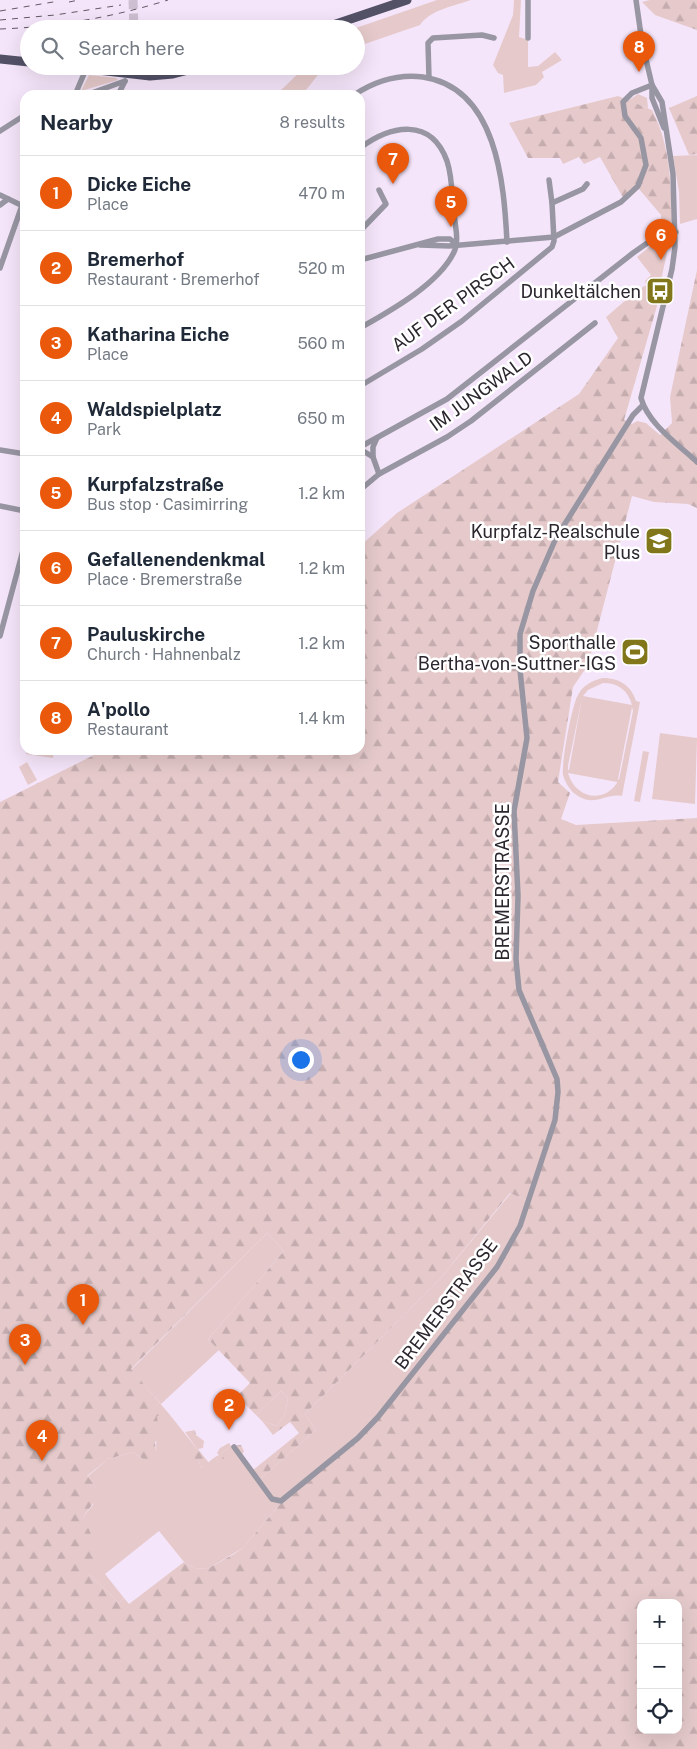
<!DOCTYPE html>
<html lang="en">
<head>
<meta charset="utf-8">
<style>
  body { margin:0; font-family:"Public Sans",sans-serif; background:#f2f2f3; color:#1f2937 }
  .controls { position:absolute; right:15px; bottom:15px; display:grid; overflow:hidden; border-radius:10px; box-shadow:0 5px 20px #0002 }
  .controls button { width:45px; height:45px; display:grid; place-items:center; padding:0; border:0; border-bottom:1px solid #e0e1e3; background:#fff; color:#1f2937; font:25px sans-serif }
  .you { position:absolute; left:300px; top:1059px; width:18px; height:18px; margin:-12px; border:4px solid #fff; border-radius:50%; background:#1a73e8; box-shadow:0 0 0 8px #1a73e833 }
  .badge { display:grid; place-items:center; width:32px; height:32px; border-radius:50%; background:#ea580c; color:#fff; font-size:16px; font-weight:700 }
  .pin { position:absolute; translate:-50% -41px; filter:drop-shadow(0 1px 2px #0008) }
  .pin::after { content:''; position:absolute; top:26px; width:18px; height:15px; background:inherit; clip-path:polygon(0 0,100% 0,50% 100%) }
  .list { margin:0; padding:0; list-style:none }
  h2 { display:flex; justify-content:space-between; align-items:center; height:65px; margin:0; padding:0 20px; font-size:21px }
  h2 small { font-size:16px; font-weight:400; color:#747a83 }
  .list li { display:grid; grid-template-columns:32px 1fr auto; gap:15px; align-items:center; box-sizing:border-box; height:75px; padding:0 20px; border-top:1px solid #e0e1e3 }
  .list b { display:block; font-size:19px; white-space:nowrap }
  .list p { margin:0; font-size:16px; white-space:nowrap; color:#747a83 }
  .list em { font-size:16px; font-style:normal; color:#747a83 }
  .icon { flex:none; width:28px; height:28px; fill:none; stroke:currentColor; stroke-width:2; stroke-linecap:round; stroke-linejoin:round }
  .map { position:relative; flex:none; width:697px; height:1749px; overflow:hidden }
  .search { position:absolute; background:#fff; box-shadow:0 5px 20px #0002; left:20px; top:20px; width:345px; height:55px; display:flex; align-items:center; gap:12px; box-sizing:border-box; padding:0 18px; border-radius:28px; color:#747a83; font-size:19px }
  .panel { position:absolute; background:#fff; box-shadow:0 5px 20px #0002; left:20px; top:90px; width:345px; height:665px; border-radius:15px }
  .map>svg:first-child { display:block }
</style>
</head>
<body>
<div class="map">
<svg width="697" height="1749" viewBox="0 0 697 1749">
  <defs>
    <pattern id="forest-firs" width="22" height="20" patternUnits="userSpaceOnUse" patternTransform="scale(1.25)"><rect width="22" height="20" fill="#e6cacb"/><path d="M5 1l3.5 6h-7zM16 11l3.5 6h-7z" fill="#c5adaf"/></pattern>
  </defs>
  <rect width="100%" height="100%" fill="#f5e5fa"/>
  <!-- green -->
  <g fill="#e6cacb" fill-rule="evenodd">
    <path d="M437 0H471C454 6 430 10 420 25L356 47V29H353Z"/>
    <path d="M514 0H521L519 37 528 40V67L538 66 555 52 562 60 542 72 544 77 536 85 504 93 503 75 498 73 493 65 513 15Z"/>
    <path d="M306 66H325L302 95H276Z"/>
    <path d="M89 75 116 78 118 80 81 91Z"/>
    <path d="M638 94 647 98 648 108 628 101Z"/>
    <path d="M697 155V219L680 224 679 192 673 156Z"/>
    <path d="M658 240 669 244 661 280 646 284 645 281 651 275 637 257Z"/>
    <path d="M602 678C619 678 631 685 636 701L640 702 622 796C606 793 595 807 578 796 571 792 565 783 563 775 561 764 572 704 578 695 583 685 592 681 602 678ZM603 683C618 683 628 690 632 705L583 696 588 690ZM582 698 569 770H568V766ZM632 707 633 711 619 780 618 779ZM568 773 617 782V783C603 804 575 798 568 773Z"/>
    <path d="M660 733 697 738 695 804 652 799Z"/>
    <path d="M27 750H54L53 758 26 754Z"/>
    <path d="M643 751 649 752 640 802 634 801Z"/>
    <path d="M27 762 37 780 28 785 19 767Z"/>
    <path d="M511 1193 530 1202 499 1268 362 1436 281 1503 243 1548 207 1569 194 1568 184 1562 159 1531 105 1574 124 1598 119 1603 89 1574 83 1517 93 1505 97 1488 87 1477 108 1459 133 1452 143 1459 156 1452 157 1415H170L197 1449 196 1454 201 1468 215 1457 223 1467 219 1454 226 1449 242 1455 260 1479 316 1430 305 1414 439 1280Z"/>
    <path d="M267 1233 284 1251 208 1339 219 1350 161 1404 131 1370Z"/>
    <path d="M281 1391 288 1398 284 1416 277 1426 262 1421 256 1415Z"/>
  </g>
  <!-- forest -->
  <g fill="url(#forest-firs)" fill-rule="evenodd">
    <path d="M650 0H697V30L655 15 642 2Z"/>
    <path d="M618 96 652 110C670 144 671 182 672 220L670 223 661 224V215L639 189 625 201 600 157 584 164 579 157 563 164 560 158H528L509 123Z"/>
    <path d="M697 96V154L689 155 669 108Z"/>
    <path d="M697 270V508L688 504 654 502 632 496 588 665 573 687 558 782 570 793 561 819 576 825 697 818V1749H0V802L104 750H360V546L397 513 579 394 618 338 606 317C619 307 645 280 661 280L657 306 624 420 632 424 637 421 646 423 660 435 672 423 670 397ZM510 1193 530 1202 499 1268 362 1436 281 1503 243 1548 234 1554 207 1569 194 1568 184 1562 129 1604 124 1598 119 1603 89 1574 102 1557 83 1517 98 1497 97 1488 87 1476 108 1459 133 1452 143 1459H152L156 1452 155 1442 167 1428 165 1424 158 1423 157 1416 170 1415 131 1369 267 1233 284 1251 208 1339 250 1383 237 1396 256 1415 281 1391 288 1398 284 1416 277 1426 262 1421 273 1435 290 1422 299 1433 253 1470 260 1479 316 1430 305 1414 439 1280ZM641 1603H678V1730H641Z"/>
    <path d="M195 1430 196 1435 204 1441 203 1448 198 1449 209 1463 201 1468 199 1462 192 1458 197 1449 185 1432Z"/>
    <path d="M229 1443 231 1446 241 1445 244 1451 242 1455 234 1456 226 1449 220 1454 224 1458 223 1468 215 1457 219 1455 217 1453 220 1448Z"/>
  </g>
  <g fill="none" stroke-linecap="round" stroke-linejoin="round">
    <!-- primary-tunnel -->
    <path stroke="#cdbfd1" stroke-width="9" stroke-dasharray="9 4.5" stroke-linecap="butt" d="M133 0 134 29"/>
    <!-- street -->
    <g stroke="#9796a2" stroke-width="5.5">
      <path d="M528 0V38"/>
      <path d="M636 0 642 42 652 85V98L664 128"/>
      <path d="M429 78 428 43 433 38 482 35 494 38"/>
      <path d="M652 85 662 102 673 174 675 247 672 269 641 398C648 424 679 445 697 462"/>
      <path d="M75 95 86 69"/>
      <path d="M86 95 125 81"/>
      <path d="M118 95 125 81"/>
      <path d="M354 95C375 81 398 74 423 77 497 88 504 183 507 242"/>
      <path d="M0 131 25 115"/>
      <path d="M360 148C391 125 431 117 447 161 452 176 452 192 453 207 454 220 460 240 454 252 439 284 390 311 360 328"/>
      <path d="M549 180 552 203"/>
      <path d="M0 195 25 207"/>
      <path d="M0 205 8 199"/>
      <path d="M360 231 386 204 379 190"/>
      <path d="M420 245 449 246 554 237 621 202 638 186 646 165 641 138 625 116 623 102 632 93 652 85"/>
      <path d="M360 260 438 239H450L456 244"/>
      <path d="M0 268 25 197"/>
      <path d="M360 386 422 349 462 321 552 247 554 241 552 203 583 189 587 184"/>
      <path d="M360 447 447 399 633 253 660 234 676 232"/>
      <path d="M360 449 373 457 379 474 360 490"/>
      <path d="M0 450 25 454"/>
      <path d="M373 457V447L377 438"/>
      <path d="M379 474 447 437 471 421 595 323"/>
      <path d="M0 506 25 511"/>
      <path d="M0 636 25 543"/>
      <path d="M234 1447 272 1499 281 1501 358 1438 378 1417 497 1267 520 1226 555 1120 558 1092 557 1079 519 990 516 959 518 896 514 811 527 738 520 670V634L533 591 556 538 633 415 643 405"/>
    </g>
    <!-- primary -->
    <g stroke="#535166" stroke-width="9">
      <path d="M321 29 407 0"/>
      <path d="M0 59 29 62"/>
      <path d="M63 66 150 76 173 74 204 66"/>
      <path d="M122 66 167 70"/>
    </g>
    <!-- rail -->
    <g stroke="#625965" stroke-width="1" stroke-dasharray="6 6" stroke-linecap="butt">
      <path d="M69 2 79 0"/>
      <path d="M0 11 59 1"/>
      <path d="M0 20 55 15 121 5"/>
      <path d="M0 29C57 27 114 17 168 0"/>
    </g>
  </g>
  <!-- icons -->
  <defs>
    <symbol id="bus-square" viewBox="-11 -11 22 22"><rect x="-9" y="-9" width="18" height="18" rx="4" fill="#82761a" stroke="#fff"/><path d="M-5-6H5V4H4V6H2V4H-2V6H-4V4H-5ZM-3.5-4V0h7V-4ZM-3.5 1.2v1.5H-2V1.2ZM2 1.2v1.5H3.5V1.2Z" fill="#fff"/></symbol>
    <symbol id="school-square" viewBox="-11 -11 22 22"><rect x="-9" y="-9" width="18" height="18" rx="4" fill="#82761a" stroke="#fff"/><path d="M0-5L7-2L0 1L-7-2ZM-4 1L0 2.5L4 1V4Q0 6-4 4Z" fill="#fff"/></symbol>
    <symbol id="stadium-square" viewBox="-11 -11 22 22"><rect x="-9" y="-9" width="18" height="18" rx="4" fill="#82761a" stroke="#fff"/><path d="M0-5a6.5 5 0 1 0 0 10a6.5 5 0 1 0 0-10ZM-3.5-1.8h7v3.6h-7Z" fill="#fff"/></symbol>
  </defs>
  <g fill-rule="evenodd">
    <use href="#bus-square" x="644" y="275" width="32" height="32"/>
    <use href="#school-square" x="643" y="525" width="32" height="32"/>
    <use href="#stadium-square" x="619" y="636" width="32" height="32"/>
  </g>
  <g text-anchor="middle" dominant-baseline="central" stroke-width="5" stroke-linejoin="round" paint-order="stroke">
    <!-- poi labels -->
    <g font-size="18" fill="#2c262e" stroke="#fff" text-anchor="end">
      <text x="641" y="291">Dunkeltälchen</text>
      <text x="640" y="531">Kurpfalz-Realschule<tspan x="640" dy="21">Plus</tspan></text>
      <text x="616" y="642">Sporthalle<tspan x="616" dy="21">Bertha-von-Suttner-IGS</tspan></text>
    </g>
    <!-- street labels -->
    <g font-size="18" fill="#2c262e" stroke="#fff">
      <text transform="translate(453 304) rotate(-36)">AUF DER PIRSCH</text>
      <text transform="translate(481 391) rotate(-36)">IM JUNGWALD</text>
      <text transform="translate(502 882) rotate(-90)">BREMERSTRASSE</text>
      <text transform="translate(446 1304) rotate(-53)">BREMERSTRASSE</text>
    </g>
  </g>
</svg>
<div class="controls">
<button>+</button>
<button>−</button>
<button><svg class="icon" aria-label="locate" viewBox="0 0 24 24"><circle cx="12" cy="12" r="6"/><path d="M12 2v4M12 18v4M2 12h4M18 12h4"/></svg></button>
</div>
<div class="you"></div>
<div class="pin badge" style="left:83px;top:1325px">1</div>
<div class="pin badge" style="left:229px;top:1430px">2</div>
<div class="pin badge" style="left:25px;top:1365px">3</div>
<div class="pin badge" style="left:42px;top:1461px">4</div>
<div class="pin badge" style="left:451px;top:227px">5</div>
<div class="pin badge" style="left:661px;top:260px">6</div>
<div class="pin badge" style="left:393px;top:184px">7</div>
<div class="pin badge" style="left:639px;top:72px">8</div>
<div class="search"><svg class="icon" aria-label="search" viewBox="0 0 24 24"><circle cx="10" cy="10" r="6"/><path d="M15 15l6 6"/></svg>Search here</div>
<section class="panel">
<h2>Nearby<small>8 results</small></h2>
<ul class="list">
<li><span class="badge">1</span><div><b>Dicke Eiche</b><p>Place</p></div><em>470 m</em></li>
<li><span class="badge">2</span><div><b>Bremerhof</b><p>Restaurant · Bremerhof</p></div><em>520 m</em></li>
<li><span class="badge">3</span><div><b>Katharina Eiche</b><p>Place</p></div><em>560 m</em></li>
<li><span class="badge">4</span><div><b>Waldspielplatz</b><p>Park</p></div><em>650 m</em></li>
<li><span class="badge">5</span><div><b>Kurpfalzstraße</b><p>Bus stop · Casimirring</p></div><em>1.2 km</em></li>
<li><span class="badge">6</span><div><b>Gefallenendenkmal</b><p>Place · Bremerstraße</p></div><em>1.2 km</em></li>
<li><span class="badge">7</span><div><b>Pauluskirche</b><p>Church · Hahnenbalz</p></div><em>1.2 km</em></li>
<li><span class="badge">8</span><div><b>A'pollo</b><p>Restaurant</p></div><em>1.4 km</em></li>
</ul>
</section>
</div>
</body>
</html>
